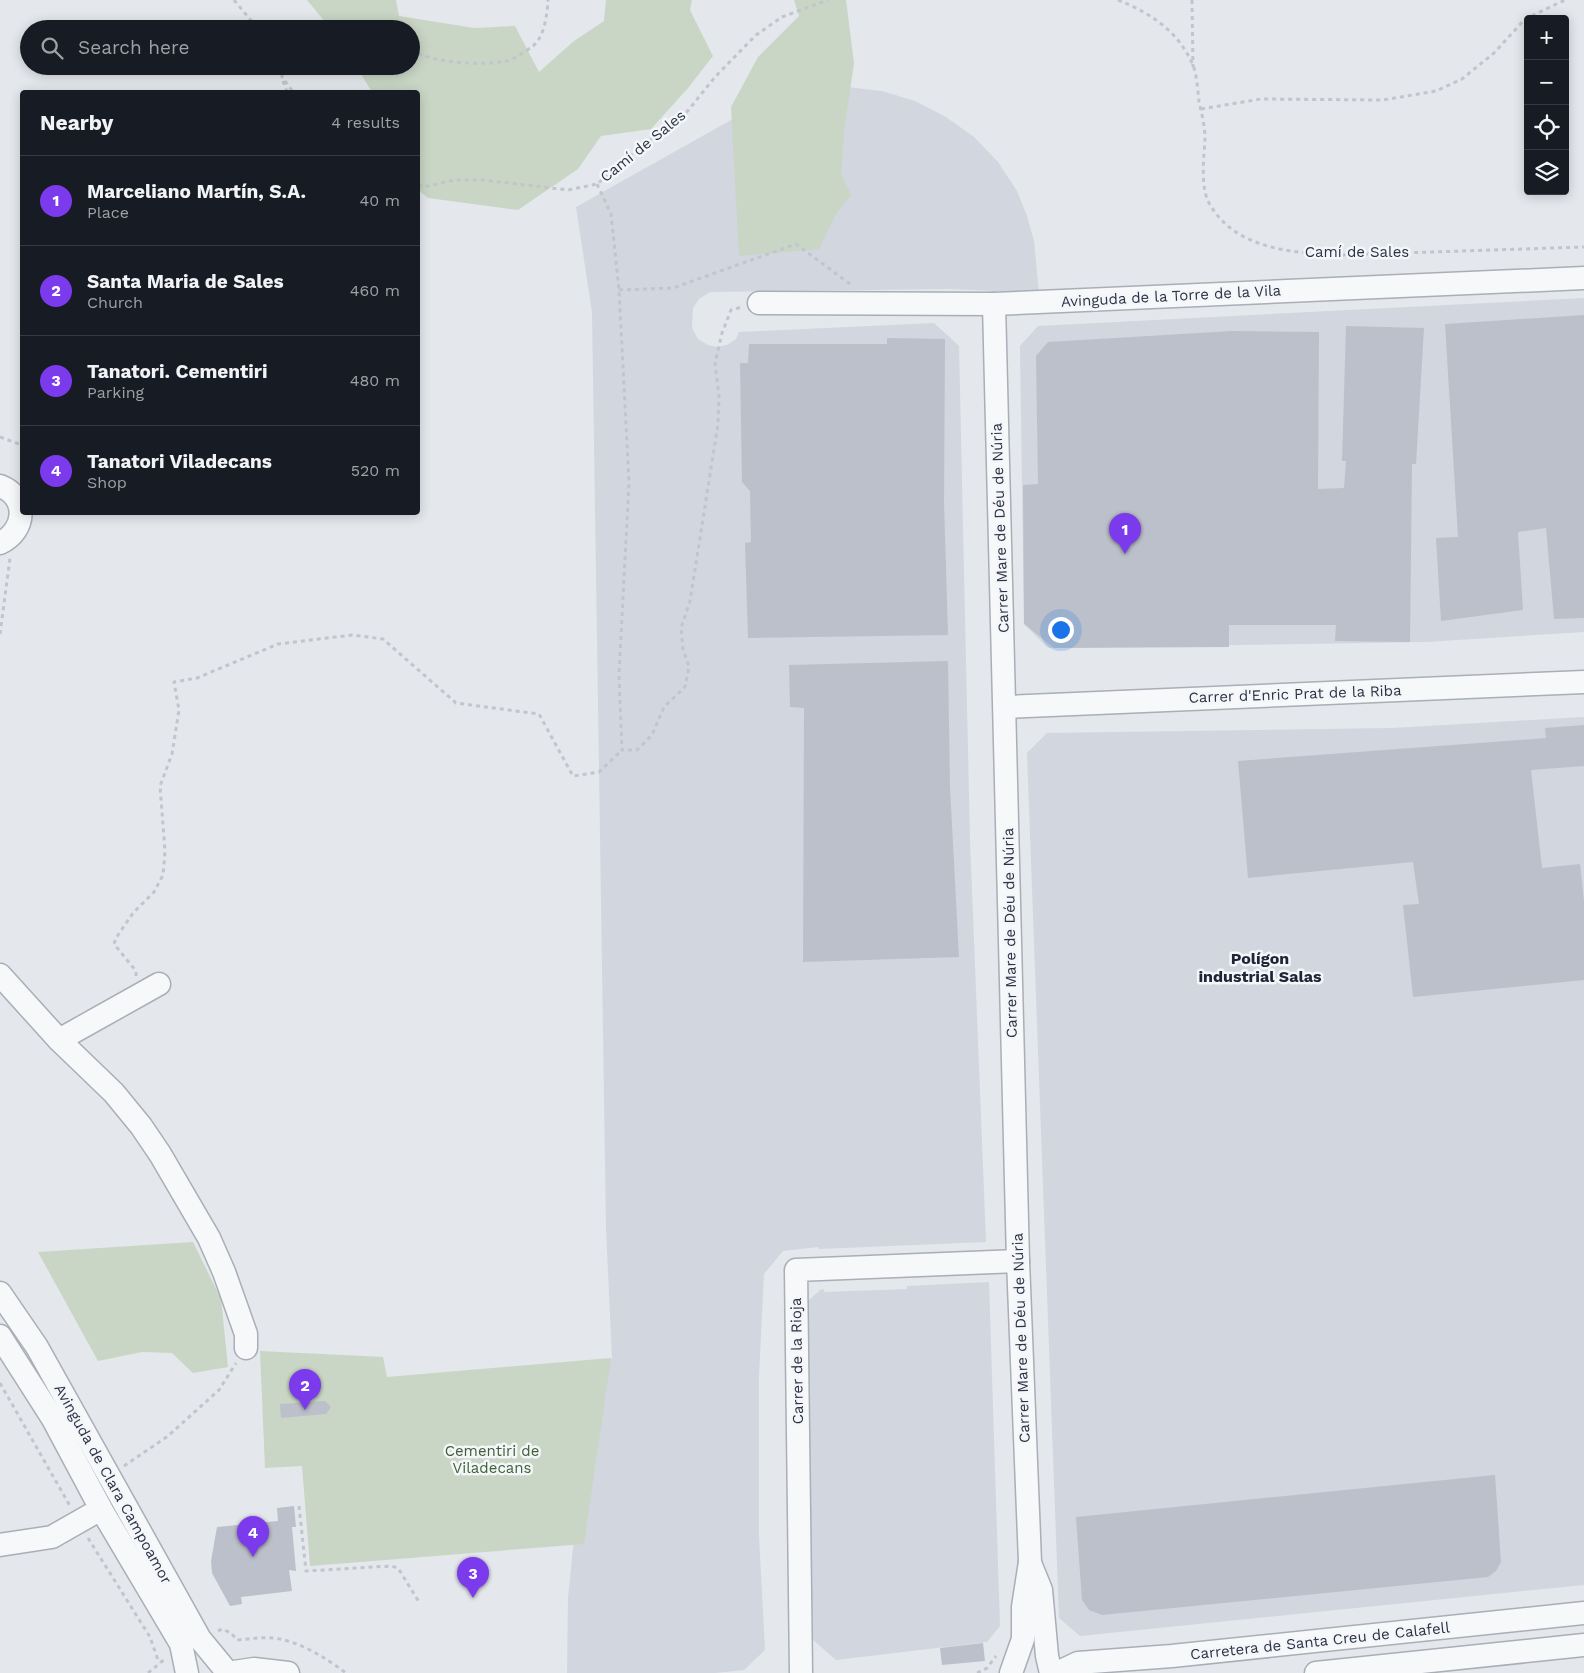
<!DOCTYPE html>
<html lang="en">
<head>
<meta charset="utf-8">
<style>
  body { margin:0; font-family:"Work Sans",sans-serif; background:#20242c; color:#f1f3f6 }
  .controls { position:absolute; right:15px; top:15px; display:grid; overflow:hidden; border-radius:5px; box-shadow:0 2px 12px #0003 }
  .controls button { width:45px; height:45px; display:grid; place-items:center; padding:0; border:0; border-bottom:1px solid #363941; background:#171b24; color:#f1f3f6; font:25px sans-serif }
  .you { position:absolute; left:1060px; top:629px; width:18px; height:18px; margin:-12px; border:4px solid #fff; border-radius:50%; background:#1a73e8; box-shadow:0 0 0 8px #1a73e833 }
  .badge { display:grid; place-items:center; width:32px; height:32px; border-radius:50%; background:#7c3aed; color:#fff; font-size:16px; font-weight:700 }
  .pin { position:absolute; translate:-50% -41px; filter:drop-shadow(0 1px 2px #0008) }
  .pin::after { content:''; position:absolute; top:26px; width:18px; height:15px; background:inherit; clip-path:polygon(0 0,100% 0,50% 100%) }
  .list { margin:0; padding:0; list-style:none }
  h2 { display:flex; justify-content:space-between; align-items:center; height:65px; margin:0; padding:0 20px; font-size:21px }
  h2 small { font-size:16px; font-weight:400; color:#9ea1a6 }
  .list li { display:grid; grid-template-columns:32px 1fr auto; gap:15px; align-items:center; box-sizing:border-box; height:90px; padding:0 20px; border-top:1px solid #363941 }
  .list b { display:block; font-size:19px; white-space:nowrap }
  .list p { margin:0; font-size:16px; white-space:nowrap; color:#9ea1a6 }
  .list em { font-size:16px; font-style:normal; color:#9ea1a6 }
  .icon { flex:none; width:28px; height:28px; fill:none; stroke:currentColor; stroke-width:2; stroke-linecap:round; stroke-linejoin:round }
  .map { position:relative; flex:none; width:1584px; height:1673px; overflow:hidden }
  .search { position:absolute; background:#171b24; box-shadow:0 2px 12px #0003; left:20px; top:20px; width:400px; height:55px; display:flex; align-items:center; gap:12px; box-sizing:border-box; padding:0 18px; border-radius:28px; color:#9ea1a6; font-size:19px }
  .panel { position:absolute; background:#171b24; box-shadow:0 2px 12px #0003; left:20px; top:90px; width:400px; height:425px; border-radius:5px }
  .map>svg:first-child { display:block }
</style>
</head>
<body>
<div class="map">
<svg width="1584" height="1673" viewBox="0 0 1584 1673">
  <rect width="100%" height="100%" fill="#e4e7ec"/>
  <!-- built -->
  <g fill="#d2d6de">
    <path d="M847 87 882 91 915 101 946 117 974 137 998 162 1017 191 1027 216 1034 241 1039 293 948 289 710 292 699 299 693 308 692 328 698 339 708 345 717 347 727 345 736 339 739 332 934 323 959 346 970 840 986 1242 819 1249 818 1247 783 1251 764 1274 759 1375V1536L765 1650 744 1670 715 1673H567L568 1598 576 1518 605 1360 612 1359 606 1228 592 312 576 207 765 101Z"/>
    <path d="M1584 298V632L1425 642 1048 648 1024 624 1020 346 1038 326Z"/>
    <path d="M1584 717V1585L1080 1636 1059 1618 1027 753 1047 733 1392 728Z"/>
    <path d="M989 1282 1000 1626 987 1642 836 1660 812 1639 807 1302 820 1290 824 1289V1292L907 1289V1286Z"/>
  </g>
  <!-- green -->
  <g fill="#c9d6c5">
    <path d="M307 0H396L399 16 474 28 515 26 539 72 574 41 604 21 606 0H692L690 10 713 56 688 88 651 129 601 136 578 169 518 210 428 198 418 190V92H372L356 66H411V29H331Z"/>
    <path d="M794 0H846L854 63 844 132 841 174 851 195 836 214 819 249 739 256 731 107 758 57 799 16Z"/>
    <path d="M193 1242 221 1299 228 1367 193 1373 172 1353 142 1352 98 1361 38 1252Z"/>
    <path d="M260 1351 383 1357 387 1377 611 1358 584 1544 310 1566 302 1466 265 1468Z"/>
  </g>
  <!-- building -->
  <g fill="#bbc0ca">
    <path d="M1584 315V618L1554 619 1546 528 1518 532 1523 610 1441 621 1436 538 1458 537 1445 324Z"/>
    <path d="M1346 326 1424 328 1416 464H1412L1410 642 1335 641 1336 625H1229V647L1054 648 1024 624 1023 485 1038 484 1036 356 1048 342 1232 331 1319 332 1318 489 1344 488 1346 461H1342Z"/>
    <path d="M887 338 945 339 944 503 948 635 748 638 745 543 751 542 750 491 742 482 740 363H748L749 344H887Z"/>
    <path d="M948 661 950 787 959 957 803 962 804 708 790 707 789 665Z"/>
    <path d="M1584 725V766L1531 770 1542 868 1580 864 1584 901V980L1413 997 1403 905 1419 904 1413 862 1248 878 1238 761 1546 738 1545 728Z"/>
    <path d="M325 1401 331 1407 326 1414 281 1418 280 1404Z"/>
    <path d="M1495 1475 1501 1562 1496 1571 1488 1577 1102 1615 1089 1610 1082 1600 1076 1517Z"/>
    <path d="M294 1506 296 1527H292L296 1571 289 1570 292 1591 241 1597 242 1604 230 1606 212 1573 211 1561 217 1527 278 1521 277 1508Z"/>
    <path d="M983 1643 985 1661 942 1665 940 1648Z"/>
  </g>
  <g fill="none" stroke-linecap="round" stroke-linejoin="round">
    <defs>
      <g id="minor">
        <path d="M759 303 994 304 1584 278"/>
        <path d="M994 304 1018 1261 1030 1562 1023 1607V1639L1011 1673"/>
        <path d="M0 486C29 497 26 531 0 543"/>
        <path d="M1005 707 1584 682"/>
        <path d="M0 975 59 1040 114 1093 141 1126 160 1154 209 1238 224 1272 246 1334V1348"/>
        <path d="M59 1040 159 984"/>
        <path d="M0 1293 37 1347 200 1639 228 1673"/>
        <path d="M0 1336 53 1419 101 1509 181 1644 187 1673"/>
        <path d="M0 1545 52 1537 101 1509"/>
        <path d="M1030 1563 1041 1590 1047 1656 1051 1673"/>
        <path d="M227 1673 254 1669 288 1673"/>
        <path d="M801 1673 796 1270 1018 1261"/>
        <path d="M1057 1673 1078 1663 1172 1656 1584 1613"/>
        <path d="M1316 1673 1584 1645"/>
      </g>
    </defs>
    <!-- minor casing -->
    <use href="#minor" stroke="#a9aeb7" stroke-width="25"/>
    <!-- path -->
    <g stroke="#c2c5cb" stroke-width="3" stroke-dasharray="4 4" stroke-linecap="butt">
      <path d="M234 0 258 29"/>
      <path d="M1118 0C1151 13 1181 33 1194 68 1197 78 1198 91 1199 102 1202 114 1205 127 1205 139 1204 158 1200 186 1209 203 1235 250 1294 253 1340 255L1584 247"/>
      <path d="M1192 0 1193 67"/>
      <path d="M411 50C431 63 482 66 506 61 513 60 526 51 533 46 545 36 547 14 548 0"/>
      <path d="M278 66 281 75"/>
      <path d="M283 66 282 77 293 92"/>
      <path d="M283 81 287 92"/>
      <path d="M1201 109 1261 99 1383 100 1436 91 1462 79 1494 53 1525 19 1565 0"/>
      <path d="M597 184 611 214 619 290 629 482 619 675 622 750H637L652 735 664 707 685 687 689 667 683 649 681 628 690 601 718 424 719 396 715 363 722 333 731 310 742 307"/>
      <path d="M418 185 424 187 454 180H483L568 190 597 184 643 145 682 118 715 77 756 35 782 17 828 0"/>
      <path d="M619 290 673 288 796 244 850 284"/>
      <path d="M0 437 22 445"/>
      <path d="M0 634 10 558"/>
      <path d="M136 976V971L114 944 116 938 133 913 154 892 163 875 165 851 160 786 172 754 179 710 174 682 197 678 278 644 352 635 383 639 456 703 539 714 573 776 599 772 622 750"/>
      <path d="M0 1383 70 1506"/>
      <path d="M124 1466 168 1436 219 1390 236 1363"/>
      <path d="M299 1506 306 1571 391 1566 398 1568 419 1602"/>
      <path d="M88 1538 150 1637 159 1663"/>
      <path d="M218 1631 222 1629 231 1633 237 1640C249 1639 261 1637 272 1638 298 1640 326 1658 346 1673"/>
      <path d="M148 1673 166 1658"/>
      <path d="M977 1673 987 1668 996 1656"/>
    </g>
    <!-- minor -->
    <use href="#minor" stroke="#f7f8fa" stroke-width="22"/>
  </g>
  <g text-anchor="middle" dominant-baseline="central" stroke-width="5" stroke-linejoin="round" paint-order="stroke">
    <!-- street labels -->
    <g font-size="15" fill="#2b3445" stroke="#f4f6f9">
      <text transform="translate(643 146) rotate(-39)">Camí de Sales</text>
      <text x="1357" y="252">Camí de Sales</text>
      <text transform="translate(1171 296) rotate(-3)">Avinguda de la Torre de la Vila</text>
      <text transform="translate(1000 528) rotate(-92)">Carrer Mare de Déu de Núria</text>
      <text transform="translate(1295 694) rotate(-2)">Carrer d'Enric Prat de la Riba</text>
      <text transform="translate(1010 933) rotate(-91)">Carrer Mare de Déu de Núria</text>
      <text transform="translate(1021 1338) rotate(-92)">Carrer Mare de Déu de Núria</text>
      <text transform="translate(797 1361) rotate(-91)">Carrer de la Rioja</text>
      <text transform="translate(113 1484) rotate(61)">Avinguda de Clara Campoamor</text>
      <text transform="translate(1320 1641) rotate(-6)">Carretera de Santa Creu de Calafell</text>
    </g>
    <!-- park labels -->
    <g font-size="15" fill="#3f6138" stroke="#f4f6f9">
      <text x="492" y="1451">Cementiri de<tspan x="492" dy="17">Viladecans</tspan></text>
    </g>
    <!-- neighbourhood labels -->
    <g font-size="16" font-weight="bold" fill="#1d2536" stroke="#f4f6f9">
      <text x="1260" y="958">Polígon<tspan x="1260" dy="18">industrial Salas</tspan></text>
    </g>
  </g>
</svg>
<div class="controls">
<button>+</button>
<button>−</button>
<button><svg class="icon" aria-label="locate" viewBox="0 0 24 24"><circle cx="12" cy="12" r="6"/><path d="M12 2v4M12 18v4M2 12h4M18 12h4"/></svg></button>
<button><svg class="icon" aria-label="layers" viewBox="0 0 24 24"><path d="M12 4l9 5-9 5-9-5zM3 14l9 5 9-5"/></svg></button>
</div>
<div class="you"></div>
<div class="pin badge" style="left:1125px;top:554px">1</div>
<div class="pin badge" style="left:305px;top:1410px">2</div>
<div class="pin badge" style="left:473px;top:1598px">3</div>
<div class="pin badge" style="left:253px;top:1557px">4</div>
<div class="search"><svg class="icon" aria-label="search" viewBox="0 0 24 24"><circle cx="10" cy="10" r="6"/><path d="M15 15l6 6"/></svg>Search here</div>
<section class="panel">
<h2>Nearby<small>4 results</small></h2>
<ul class="list">
<li><span class="badge">1</span><div><b>Marceliano Martín, S.A.</b><p>Place</p></div><em>40 m</em></li>
<li><span class="badge">2</span><div><b>Santa Maria de Sales</b><p>Church</p></div><em>460 m</em></li>
<li><span class="badge">3</span><div><b>Tanatori. Cementiri</b><p>Parking</p></div><em>480 m</em></li>
<li><span class="badge">4</span><div><b>Tanatori Viladecans</b><p>Shop</p></div><em>520 m</em></li>
</ul>
</section>
</div>
</body>
</html>
